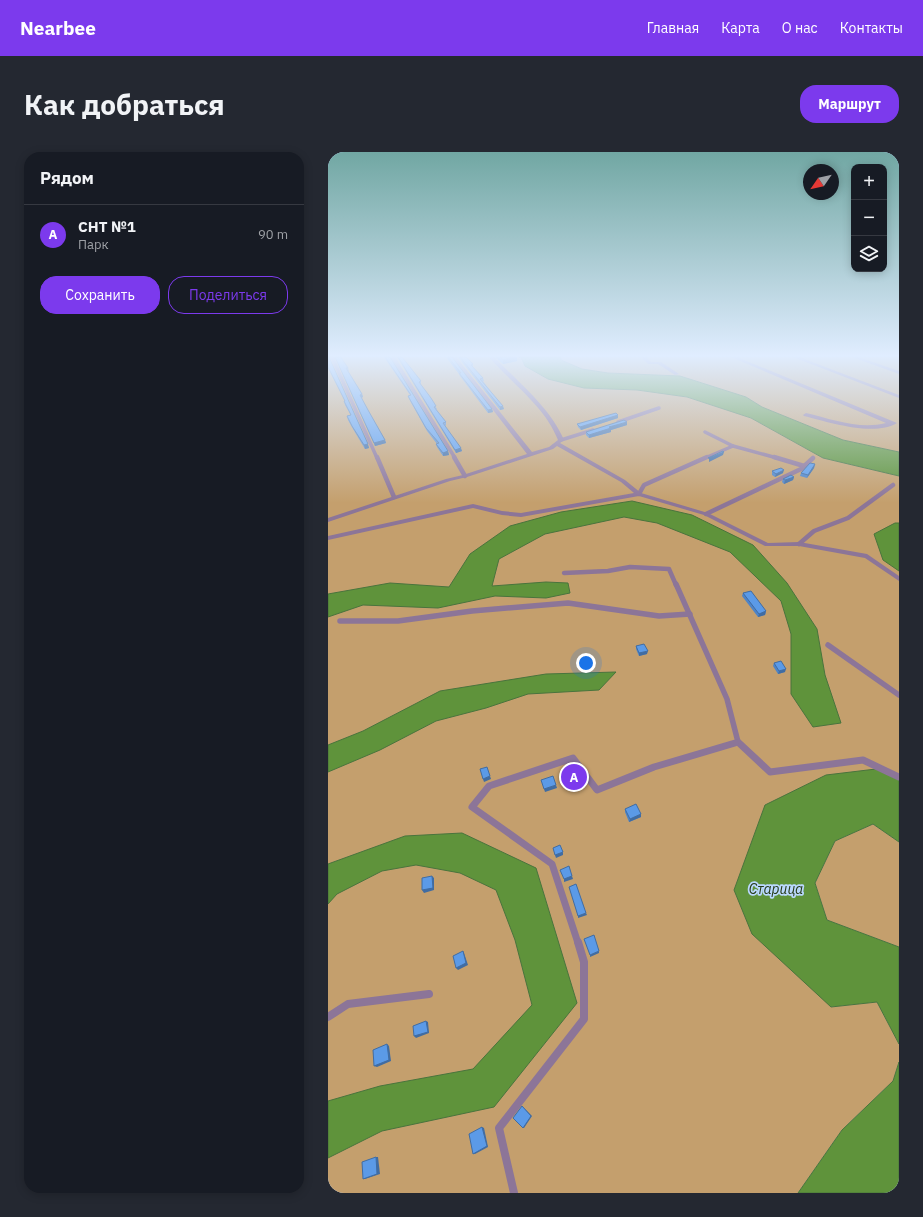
<!DOCTYPE html>
<html lang="ru">
<head>
<meta charset="utf-8">
<style>
  body { margin:0; font-family:"IBM Plex Sans",sans-serif; background:#242831; color:#f1f3f6 }
  .controls { position:absolute; right:12px; top:12px; display:grid; overflow:hidden; border-radius:8px; box-shadow:0 2px 10px #0003 }
  .controls button { width:36px; height:36px; display:grid; place-items:center; padding:0; border:0; border-bottom:1px solid #363941; background:#171b24; color:#f1f3f6; font:20px sans-serif }
  .compass { position:absolute; left:475px; top:12px; width:36px; height:36px; border-radius:50%; background:#171b24; box-shadow:0 2px 10px #0003; rotate:236deg }
  .you { position:absolute; left:258px; top:511px; width:14px; height:14px; margin:-10px; border:3px solid #fff; border-radius:50%; background:#1a73e8; box-shadow:0 0 0 6px #1a73e833 }
  .badge { display:grid; place-items:center; width:26px; height:26px; border-radius:50%; background:#7c3aed; color:#fff; font-size:13px; font-weight:700 }
  .pin { position:absolute; translate:-50% -50%; border:2px solid #fff; box-shadow:0 1px 4px #0006 }
  .list { margin:0; padding:0; list-style:none }
  h2 { display:flex; justify-content:space-between; align-items:center; height:52px; margin:0; padding:0 16px; font-size:17px }
  h2 small { font-size:13px; font-weight:400; color:#9ea1a6 }
  .list li { display:grid; grid-template-columns:26px 1fr auto; gap:12px; align-items:center; box-sizing:border-box; height:60px; padding:0 16px; border-top:1px solid #363941 }
  .list b { display:block; font-size:15px; white-space:nowrap }
  .list p { margin:0; font-size:13px; white-space:nowrap; color:#9ea1a6 }
  .list em { font-size:13px; font-style:normal; color:#9ea1a6 }
  .actions { display:flex; gap:8px; padding:12px 16px }
  .actions a { flex:1; padding:9px 0; border:1px solid #7c3aed; border-radius:16px; text-align:center; font-size:14px; color:#7c3aed }
  .actions .main { background:#7c3aed; color:#fff }
  .icon { flex:none; width:22px; height:22px; fill:none; stroke:currentColor; stroke-width:2; stroke-linecap:round; stroke-linejoin:round }
  .map { position:relative; flex:none; width:571px; height:1041px; overflow:hidden; border-radius:16px }
  header { display:flex; align-items:center; gap:24px; box-sizing:border-box; height:56px; padding:0 20px; background:#7c3aed; color:#fff }
  header strong { font-size:19px }
  nav { display:flex; gap:22px; margin-inline-start:auto; font-size:14px }
  .intro { display:flex; align-items:center; justify-content:space-between; box-sizing:border-box; height:96px; padding:0 24px }
  h1 { margin:0; font-size:28px }
  .button { padding:10px 18px; border-radius:16px; background:#7c3aed; color:#fff; font-size:14px; font-weight:700 }
  main { display:flex; gap:24px; padding:0 24px }
  aside { flex:1; background:#171b24; border-radius:16px; box-shadow:0 2px 10px #0003 }
  .map>svg:first-child { display:block }
</style>
</head>
<body>
<header>
<strong>Nearbee</strong>
<nav><a>Главная</a><a>Карта</a><a>О нас</a><a>Контакты</a></nav>
</header>
<div class="intro"><h1>Как добраться</h1><a class="button">Маршрут</a></div>
<main>
<aside>
<h2>Рядом<small></small></h2>
<ul class="list">
<li><span class="badge">A</span><div><b>СНТ №1</b><p>Парк</p></div><em>90 m</em></li>
</ul>
<div class="actions"><a class="main">Сохранить</a><a>Поделиться</a></div>
</aside>
<div class="map">
<svg width="571" height="1041" viewBox="0 0 571 1041">
  <rect width="100%" height="100%" fill="#bad8fe"/>
  <!-- green -->
  <g fill="#c49f6d">
    <path d="M0 205H193L197 214 220 227 256 236 309 238 359 245 423 266 495 306 571 324V628L437 653 503 855 549 850 571 892V910L565 929 514 978 470 1041H0Z"/>
    <path d="M233 205H571V300L515 288 434 255 418 245 352 224 280 221 254 217 233 208Z"/>
    <path d="M545 672 571 690V795L499 768 487 731 507 689Z"/>
  </g>
  <!-- water -->
  <g fill="#5f933b" stroke="#49743d">
    <path d="M191 205H233V208L254 217 280 221 352 224 418 245 434 255 515 288 571 300V324L495 306 423 266 359 245 309 238 256 236 220 227 197 214 193 205Z"/>
    <path d="M304 349 364 363 425 393 459 431 489 477 497 523 513 571 485 575 463 542V482L453 449 402 400 329 371 296 365 217 382 171 407 164 434 218 430 240 431 242 441 218 446 167 444 110 456 35 453 0 465V442L62 431 121 435 142 402 182 374 233 360Z"/>
    <path d="M567 371H571V419L555 408 546 382Z"/>
    <path d="M288 520 271 538 200 542 158 556 108 569 52 598 0 620V593L35 579 112 539 218 522Z"/>
    <path d="M548 617 571 628V690L545 672 507 689 487 731 499 768 571 795V892L549 850 503 855 424 782 406 738 437 653 498 623Z"/>
    <path d="M134 681 208 716 249 851 166 955 54 979 0 1006V949L52 934 145 917 204 853 187 788 168 738 132 721 88 713 54 719 9 742 0 752V712L77 684Z"/>
    <path d="M571 910V1041H470L514 978 565 929Z"/>
  </g>
  <g fill="none" stroke-linecap="round" stroke-linejoin="round">
    <!-- lane-far4 -->
    <g stroke="#8c7598" stroke-width="3.5">
      <path d="M4 205 49 306"/>
      <path d="M65 205 127 306"/>
      <path d="M290 270 331 256"/>
      <path d="M377 280 405 294"/>
      <path d="M233 288 265 278"/>
      <path d="M377 306 405 294 449 306"/>
    </g>
    <!-- lane-far3 -->
    <g stroke="#8c7598" stroke-width="4.5">
      <path d="M49 305 66 345"/>
      <path d="M126 305 137 324"/>
      <path d="M446 305 476 314"/>
      <path d="M311 342 316 333 379 305"/>
      <path d="M378 362 473 317 485 306"/>
      <path d="M471 392 486 379 520 366 565 333"/>
      <path d="M236 421 280 419 302 415 341 417 348 433"/>
    </g>
    <!-- lane-far2 -->
    <g stroke="#8c7598" stroke-width="5.5">
      <path d="M348 432 399 547 410 590"/>
      <path d="M12 469H70L144 459 240 451 331 464 362 462"/>
      <path d="M500 493 571 543"/>
      <path d="M404 592 410 590 412 592"/>
    </g>
    <!-- lane-far1 -->
    <g stroke="#8c7598" stroke-width="7">
      <path d="M411 591 442 620 535 608 571 625"/>
      <path d="M250 791 224 712 144 655 161 634 245 606 269 638 326 615 407 591"/>
    </g>
    <!-- lane -->
    <g stroke="#8c7598" stroke-width="8">
      <path d="M0 865 20 852 101 842"/>
      <path d="M186 1041 171 976 256 867V810L250 790"/>
    </g>
    <!-- street -->
    <g fill="#8c7598" fill-rule="evenodd">
      <path d="M124 205H128L204 300 221 295 230 288C217 254 184 232 161 205H166C190 230 222 255 236 288L232 291 297 328 313 341 380 361 440 391 471 390 539 402 571 424V429L537 406 471 394H437L376 363 311 344 193 365 174 363 145 356 0 388V384L145 352 174 359 193 361 306 341 293 330 229 294 225 297 139 325 122 329 0 370V366L118 327 135 323 199 302Z"/>
      <path d="M313 205H318L323 210H333L351 222 347 223 330 212H320Z"/>
      <path d="M403 205H409L569 271C546 285 500 270 476 264L475 263 478 261C503 267 532 278 558 271Z"/>
      <path d="M465 205H471L571 243V246Z"/>
      <path d="M524 205H530L571 219V222Z"/>
    </g>
  </g>
  <!-- wall -->
  <g fill="#4e84c7">
    <path d="M0 205 1 206 41 296 37 297 25 277 20 268 19 264 23 263 17 253 16 249H17L0 216Z"/>
    <path d="M7 205H13L20 216 21 219H20L34 242 35 245 33 246 57 288 58 291 47 294Z"/>
    <path d="M56 205H63L120 299 121 303 115 304 109 295 108 292H109L99 279 81 247 80 244 82 243Z"/>
    <path d="M69 205H74L93 229V233L109 257H108L118 270V273L117 274 134 299 128 301Z"/>
    <path d="M118 205H124L164 257 165 260 160 261 132 224 131 222Z"/>
    <path d="M130 205H138L145 212V215L155 226 156 229H155L176 257 172 258Z"/>
    <path d="M167 205H189V209L175 212Z"/>
    <path d="M290 263V266L253 278 250 275 249 272Z"/>
    <path d="M299 270V273L283 278V280L261 286 258 283V280Z"/>
    <path d="M487 312 486 316 479 326 472 324 473 321Z"/>
    <path d="M444 319 455 321 447 325 444 323Z"/>
    <path d="M466 325 465 328 456 332 454 330 455 327Z"/>
    <path d="M415 441 438 459 437 463 430 465 414 444Z"/>
    <path d="M308 494 319 502 311 504 308 497Z"/>
    <path d="M446 511 457 520 450 522 445 514Z"/>
    <path d="M297 657 313 662V665L301 670 297 660Z"/>
  </g>
  <!-- shaded-wall -->
  <g fill="#406ca2">
    <path d="M185 205H189V209L175 212V208Z"/>
    <path d="M34 242 35 245 33 246 32 243Z"/>
    <path d="M175 254 176 257 172 258V255Z"/>
    <path d="M164 257 165 260 160 261V258Z"/>
    <path d="M290 263V266L253 278 252 275Z"/>
    <path d="M299 270V273L283 278V280L261 286V283L281 275Z"/>
    <path d="M57 288 58 291 47 294 46 291Z"/>
    <path d="M40 292 41 296 37 297 36 293Z"/>
    <path d="M133 296 134 299 128 301 127 298Z"/>
    <path d="M120 299 121 303 115 304V301Z"/>
    <path d="M396 300 395 303 381 310V306Z"/>
    <path d="M487 312 486 316 479 326 480 323Z"/>
    <path d="M456 318 455 321 447 325 448 322Z"/>
    <path d="M466 325 465 328 456 332 457 328Z"/>
    <path d="M438 459 437 463 430 465 431 462Z"/>
    <path d="M320 499 319 502 311 504V501Z"/>
    <path d="M458 517 457 520 450 522 451 519Z"/>
    <path d="M162 624 163 627 156 630 155 627Z"/>
    <path d="M228 633 229 636 217 640 216 637Z"/>
    <path d="M313 662V665L301 670 302 667Z"/>
    <path d="M235 700V703L228 706 227 703Z"/>
    <path d="M104 724 106 726V738L96 741 94 738Z"/>
    <path d="M244 724 245 727 236 730V727Z"/>
    <path d="M258 761 259 763 250 766V764Z"/>
    <path d="M135 799 136 801 140 813 130 818 128 816Z"/>
    <path d="M271 799V801L262 805V803Z"/>
    <path d="M98 869 100 870 101 881 88 886 86 884Z"/>
    <path d="M59 892 61 894 63 909 49 915 46 914Z"/>
    <path d="M194 954 204 964 196 976H195Z"/>
    <path d="M154 975 156 976 160 995 147 1002H145Z"/>
    <path d="M48 1005H50L52 1022 37 1027H35Z"/>
  </g>
  <!-- building -->
  <g fill="#5b9ae7" stroke="#406ca2">
    <path d="M0 205H1L40 292 36 293 24 274 19 264 23 263 16 249H17L0 215Z"/>
    <path d="M7 205H13L14 207 20 216H18L34 242 32 243 40 258 57 288 46 291Z"/>
    <path d="M57 205H62L120 299 115 301 108 292 111 291 98 276 80 244 83 243Z"/>
    <path d="M70 205H74L93 229 91 230 103 246 108 254 106 255 118 270 115 271 133 296 127 298Z"/>
    <path d="M120 205H124L164 257 160 258 131 221H133Z"/>
    <path d="M132 205H138L145 212 143 213 155 226 152 227 175 254 172 255Z"/>
    <path d="M172 205H185L175 208Z"/>
    <path d="M288 261 290 263 252 275 249 272Z"/>
    <path d="M296 268 299 270 281 275 283 276 261 283 258 280Z"/>
    <path d="M395 299 396 300 381 306H380Z"/>
    <path d="M482 311 487 312 480 323 473 321Z"/>
    <path d="M453 316 456 318 448 322 444 319Z"/>
    <path d="M463 323 466 325 457 328 455 327Z"/>
    <path d="M423 439 438 459 431 462 415 441Z"/>
    <path d="M316 492 320 499 311 501 308 494Z"/>
    <path d="M453 509 458 517 451 519 446 511Z"/>
    <path d="M159 615 162 624 155 627 152 617Z"/>
    <path d="M225 624 228 633 216 637 213 628Z"/>
    <path d="M308 652 313 662 302 667 297 657Z"/>
    <path d="M232 693 235 700 227 703 225 696Z"/>
    <path d="M241 714 244 724 236 727 232 718Z"/>
    <path d="M104 724 105 736 94 738V726Z"/>
    <path d="M248 732 258 761 250 764 241 735Z"/>
    <path d="M266 783 271 799 262 803 256 787Z"/>
    <path d="M135 799 138 811 128 816 125 804Z"/>
    <path d="M98 869 100 880 86 884 85 874Z"/>
    <path d="M59 892 61 908 46 914 45 898Z"/>
    <path d="M194 954 203 964 195 976 185 966Z"/>
    <path d="M154 975 159 994 145 1002 141 982Z"/>
    <path d="M48 1005 49 1022 35 1027 34 1010Z"/>
  </g>
  <!-- sky -->
  <linearGradient id="sky" x2="0" y2="1"><stop stop-color="#71a7a3"/><stop offset="0.58" stop-color="#e0edff"/><stop offset="1" stop-color="#e0edff" stop-opacity="0"/></linearGradient>
  <rect width="571" height="351" fill="url(#sky)"/>
  <g text-anchor="middle" dominant-baseline="central" stroke-width="3.5" stroke-linejoin="round" paint-order="stroke">
    <!-- near-water labels -->
    <g font-size="14" font-style="italic" fill="#253a16" stroke="#bad8fe">
      <text x="448" y="737">Старица</text>
    </g>
  </g>
</svg>
<div class="controls">
<button>+</button>
<button>−</button>
<button><svg class="icon" aria-label="layers" viewBox="0 0 24 24"><path d="M12 4l9 5-9 5-9-5zM3 14l9 5 9-5"/></svg></button>
</div>
<svg class="compass" viewBox="-18 -18 36 36"><path d="M0-13l5 13h-10z" fill="#e53935"/><path d="M0 13l5-13h-10z" fill="#9ea1a6"/></svg>
<div class="you"></div>
<div class="pin badge" style="left:246px;top:625px">A</div>
</div>
</main>
</body>
</html>
